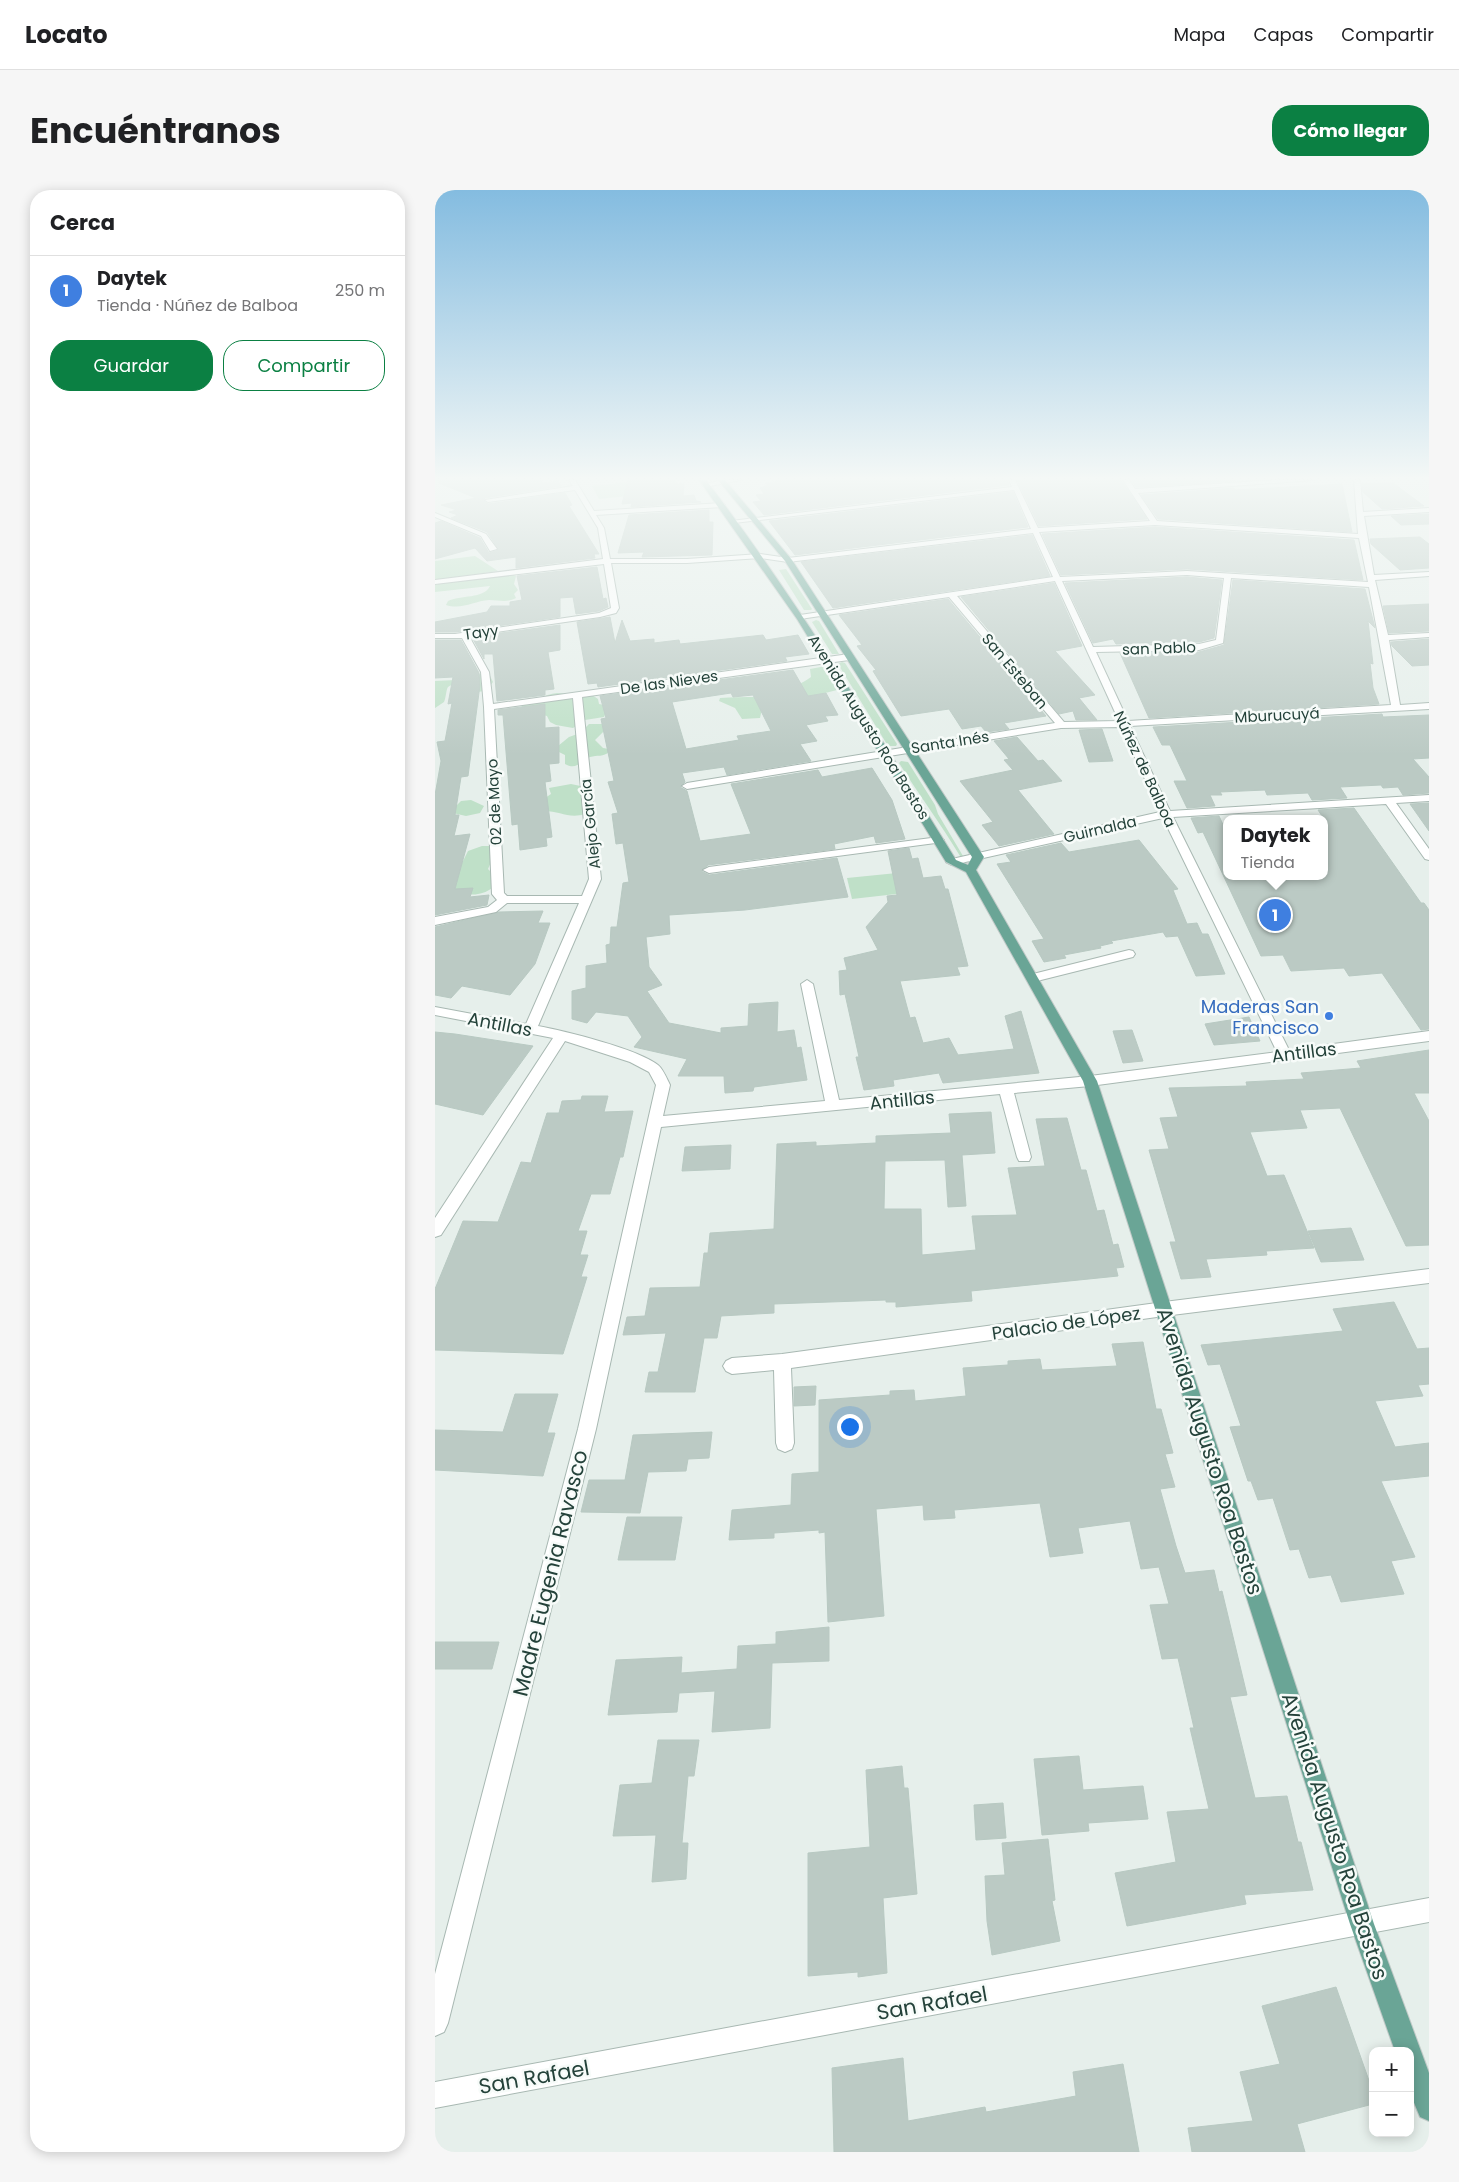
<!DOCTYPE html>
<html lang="es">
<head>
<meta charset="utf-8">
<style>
  body { margin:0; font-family:Poppins,sans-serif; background:#f6f6f6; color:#202124 }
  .controls { position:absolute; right:15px; bottom:15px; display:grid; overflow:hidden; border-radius:10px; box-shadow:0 2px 12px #0003 }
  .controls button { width:45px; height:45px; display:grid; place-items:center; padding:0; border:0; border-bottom:1px solid #e0e0e0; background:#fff; color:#202124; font:25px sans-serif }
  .you { position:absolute; left:414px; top:1236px; width:18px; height:18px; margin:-12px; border:4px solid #fff; border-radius:50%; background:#1a73e8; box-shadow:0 0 0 8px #1a73e833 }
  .badge { display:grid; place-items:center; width:32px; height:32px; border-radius:50%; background:#0b8043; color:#fff; font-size:16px; font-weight:700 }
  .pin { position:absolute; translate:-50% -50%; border:2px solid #fff; box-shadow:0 1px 5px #0006 }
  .popup { position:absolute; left:788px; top:625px; width:105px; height:65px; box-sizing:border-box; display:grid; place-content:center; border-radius:10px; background:#fff; filter:drop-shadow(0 1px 4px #0005); font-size:16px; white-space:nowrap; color:#757577 }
  .popup b { font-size:19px; color:#202124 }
  .popup::after { content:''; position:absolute; left:50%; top:100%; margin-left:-10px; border:10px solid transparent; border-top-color:#fff }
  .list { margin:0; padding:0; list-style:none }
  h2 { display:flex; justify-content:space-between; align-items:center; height:65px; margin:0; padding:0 20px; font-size:21px }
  h2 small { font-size:16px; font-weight:400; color:#757577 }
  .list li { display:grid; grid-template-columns:32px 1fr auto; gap:15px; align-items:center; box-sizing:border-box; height:70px; padding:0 20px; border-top:1px solid #e0e0e0 }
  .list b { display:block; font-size:19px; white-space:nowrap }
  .list p { margin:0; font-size:16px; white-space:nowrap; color:#757577 }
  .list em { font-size:16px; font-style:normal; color:#757577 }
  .actions { display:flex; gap:10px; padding:15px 20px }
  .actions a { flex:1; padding:11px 0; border:1px solid #0b8043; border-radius:20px; text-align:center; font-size:18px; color:#0b8043 }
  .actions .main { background:#0b8043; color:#fff }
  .map { position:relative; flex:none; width:994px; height:1962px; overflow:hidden; border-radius:20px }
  header { display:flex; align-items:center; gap:30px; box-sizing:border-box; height:70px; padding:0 25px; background:#fff; border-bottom:1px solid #e0e0e0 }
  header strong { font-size:24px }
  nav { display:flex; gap:28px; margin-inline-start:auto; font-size:18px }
  .intro { display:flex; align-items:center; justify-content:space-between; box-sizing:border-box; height:120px; padding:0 30px }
  h1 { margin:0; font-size:35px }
  .button { padding:12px 22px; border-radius:20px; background:#0b8043; color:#fff; font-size:18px; font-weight:700 }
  main { display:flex; gap:30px; padding:0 30px }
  aside { flex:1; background:#fff; border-radius:20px; box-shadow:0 2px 12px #0003 }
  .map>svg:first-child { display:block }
</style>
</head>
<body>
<header>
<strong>Locato</strong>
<nav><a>Mapa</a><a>Capas</a><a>Compartir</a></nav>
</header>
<div class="intro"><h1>Encuéntranos</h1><a class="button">Cómo llegar</a></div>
<main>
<aside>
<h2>Cerca<small></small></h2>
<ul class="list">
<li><span class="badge" style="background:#3f7fe0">1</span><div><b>Daytek</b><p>Tienda · Núñez de Balboa</p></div><em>250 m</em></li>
</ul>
<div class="actions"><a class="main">Guardar</a><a>Compartir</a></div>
</aside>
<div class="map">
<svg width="994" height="1962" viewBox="0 0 994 1962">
  <rect width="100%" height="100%" fill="#e6efeb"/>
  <!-- green -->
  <g fill="#bfe0c8">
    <path d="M194 292 201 305 164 309 157 296Z"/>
    <path d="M40 366 63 381 0 390V371Z"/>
    <path d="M351 379 377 419 376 420H369L344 380Z"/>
    <path d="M78 385 81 386 79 394 83 400 79 404 81 408C71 413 65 410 54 410 39 411 27 420 11 415L13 411C25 405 49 409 55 396L0 402V395L22 389Z"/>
    <path d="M381 430 384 431 404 464H397L377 432Z"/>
    <path d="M407 472 410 473 462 554 461 556H453L403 474Z"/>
    <path d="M391 476C403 478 405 483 409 494L406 499 327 519 325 528 307 529 300 518 284 511 285 508C297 507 309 507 321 507 333 508 366 495 376 487L375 479Z"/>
    <path d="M50 483 54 484 58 492 52 500C36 507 21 489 13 497 11 500 11 508 9 512L0 518V491L21 490Z"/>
    <path d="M122 503 157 505 163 509 164 514 174 516 169 527 150 530 138 538 121 535 115 532 112 526 85 519 87 516C99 512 109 504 122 503Z"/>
    <path d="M154 534H167L171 539 160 550 168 558 174 559V562C169 567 162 565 155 567 146 570 142 581 130 574V565L122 561 123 556 134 547 145 543Z"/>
    <path d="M466 571 473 572 500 615 503 624 528 666H525C506 634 484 605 464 573Z"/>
    <path d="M136 594 155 598 150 624C134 629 125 621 109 621L107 610 116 604 114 598Z"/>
    <path d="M36 610 49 616 45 623 31 626 0 619H18L26 611Z"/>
    <path d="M47 656H54L60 663 53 679 57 683V698C47 706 31 707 20 699L26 675 33 661Z"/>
    <path d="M482 681 488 701 417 709 412 688Z"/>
  </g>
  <!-- building -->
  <g fill="#bbcac4" stroke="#b8c9c2" fill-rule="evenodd">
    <path d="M4 290H107V293L123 291 126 296 50 308 48 310 53 314 130 303 137 315 134 316 164 364H159L160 368 81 378V367L52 371 40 358 0 369V333L6 331 45 348 54 363 64 360 52 342 16 328 23 325 14 322 22 320 6 315 41 308 4 293Z"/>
    <path d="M193 290H240V294H249L248 306 259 305 261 311 266 312 196 317 197 313 187 314Z"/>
    <path d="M351 290H572L574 295 329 325 318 312 326 311 321 305 329 304 325 298 333 295 330 293Z"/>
    <path d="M582 290H686L712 329 604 336Z"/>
    <path d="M696 290H799V291L701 297Z"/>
    <path d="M958 293 989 316 947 319 928 302 927 294Z"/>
    <path d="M907 294 917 342 723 329 706 305 799 298V300Z"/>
    <path d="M578 302 593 337 360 365 334 331Z"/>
    <path d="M274 320V332H278L277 365 207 367 209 362 183 363 194 325Z"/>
    <path d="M994 324V334L966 335 956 326Z"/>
    <path d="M720 337 919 350 928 390 752 379 626 385 607 344Z"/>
    <path d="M597 345 615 386 398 418 366 372Z"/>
    <path d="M985 347 994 354V378L965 380 936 354 935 349Z"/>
    <path d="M162 377 168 409 171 408 173 417 164 421 141 424 138 407 125 408V427L20 442H0V432L52 422 56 416H75V412L87 410 82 386Z"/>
    <path d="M752 387 787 390 779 448 764 452 681 454 678 449 658 453 630 393Z"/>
    <path d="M798 390 930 399 940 438 933 431 938 474 935 473 938 498 944 514 714 528 685 463 764 462 789 455Z"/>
    <path d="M619 393 647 456 620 461 660 505 644 508 662 530H641L638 521 624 524 526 407Z"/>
    <path d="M513 409 611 526 569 533 574 539 551 542 546 536 527 539 514 519 466 526 438 481 441 480 422 456 427 455 404 425Z"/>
    <path d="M994 414V441L954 443 948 416Z"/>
    <path d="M175 427 180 453 187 430 195 451 219 449V453L244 450 245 454 328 445 331 450 363 445 374 464 350 467 352 471 163 497 162 493 153 494 142 432Z"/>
    <path d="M125 435V460L113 462 119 499 110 500V505L62 511 58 464H49V469L37 447Z"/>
    <path d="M994 449V475L977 476 957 456 956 452Z"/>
    <path d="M0 450H26L44 483 45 495 33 586 26 587 20 625H24L19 646 35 644 20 699 38 698 35 707 54 705 52 715 0 725V605L6 571 2 552 10 551 17 513 13 514 18 487 0 488Z"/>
    <path d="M358 480 373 506 391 503 403 525 390 526 393 531 371 535 382 551 365 554 376 571 292 585 289 577 247 583 250 592 245 597 252 601 265 651 316 644 296 594 383 580 387 587 437 578 457 610 470 649 441 653 439 646 399 654 400 659 273 675 266 681 274 685 402 668 413 707 310 720 234 725 235 744 211 747 214 777 227 795 212 801 234 833 286 843V838L313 836 314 814 343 812 342 842 359 840 362 858 366 857 372 890 319 897 318 901 290 903 289 886H243L252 869 199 857 207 847 193 826 161 822 152 833 137 829V801L151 798V776L172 773 171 755 175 754 176 737H182L188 693 194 692 188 653 181 654 177 624 183 623 173 592 179 591 166 529 171 528 165 506ZM296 503 298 507 318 505 336 541 302 546 304 550 251 559 237 512Z"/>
    <path d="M110 514V538L124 537V573L114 574 116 591 110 592 117 647 111 648 112 656 85 660 83 634 77 635 68 525H63V520Z"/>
    <path d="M947 524 948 527 994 525V568L978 569 994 587V603L968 605 963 597 948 598 946 595 905 597 912 608 877 610 873 603 832 605 830 600 785 602 787 605H775L780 616 752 618 739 591H752L735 555H727L718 537Z"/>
    <path d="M667 539 678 571 654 572 644 540Z"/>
    <path d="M582 547 603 571 608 570 627 591 583 600 619 644 564 656 547 635 558 632 525 591 578 580 569 570 574 569 559 551Z"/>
    <path d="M994 613V641L975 614Z"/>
    <path d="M919 618 986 713H989L994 720V839L986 840 947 783 914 786 909 778 856 781 848 765 826 766 768 642 763 643 756 628 784 626 791 641V686H889V629L883 620Z"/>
    <path d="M704 650 743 699 738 700 752 734 762 733 767 744H773L790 784 761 786 743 746 731 747 728 742 676 751 678 753 665 756 666 758 629 765 631 768 609 772 597 751 609 749 562 674 576 672 571 665 626 653 634 662Z"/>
    <path d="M474 658 477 669 483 668 488 688 506 686 510 699H513L533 776 522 777 525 785 465 791 475 828 480 827 488 853 514 848 523 865 579 859 570 826 586 821 604 883 508 893 504 883 458 890 459 896 429 900 421 867H424L410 804 405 805 404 781 412 780 409 768 443 760 431 737 453 712 452 706 462 705 453 661Z"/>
    <path d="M108 721 103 733H115L100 774 75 805 27 796 16 808 0 805V737L64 722Z"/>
    <path d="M814 827 825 851 779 855 770 834Z"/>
    <path d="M697 840 708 871 688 873 678 841Z"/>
    <path d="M0 842 20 844 98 856 48 925 0 914Z"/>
    <path d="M994 860V903H979L994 931V1055L971 1056 905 918 865 920 872 938 815 942 832 986 849 985 879 1058 831 1061 832 1065 771 1069 776 1087 746 1089 735 1052H741L714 960 734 959 725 928 743 927 734 898 812 896 811 892 869 889 866 883 926 878 922 871Z"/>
    <path d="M147 906H173L169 922 198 921 188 967H185L175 1004H156L143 1041H152L145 1065H153L146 1087H152L128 1164 0 1160V1099L28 1031 63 1032 86 972 96 973 112 923H124L127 911 146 910Z"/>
    <path d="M556 922 560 963 527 965 531 1016 513 1017 510 970 450 971 449 1019H486L487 1065 541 1060 537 1026 582 1025 573 978 610 976 601 929 632 928 646 980H651L662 1021 669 1020 678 1055 683 1054 689 1077 681 1078 683 1086 536 1101 537 1111 461 1117V1112H451V1110L339 1114V1123L286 1126 282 1148H269L260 1202H210L214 1182H223L231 1143 188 1145 192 1127 210 1126 215 1098 265 1097 269 1063H273L275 1043 339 1039 342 954 381 952V956L441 953V946L516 943 514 924Z"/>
    <path d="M296 955 295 979 247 981 250 957Z"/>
    <path d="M916 1038 929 1070 886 1072 873 1041Z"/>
    <path d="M959 1112 982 1159 994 1158V1194L983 1195 988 1206 940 1211 960 1257 994 1253V1286L946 1291 980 1367 956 1371 969 1404 906 1412 896 1385 874 1388 864 1359 855 1360 838 1308 823 1310 816 1291H813L795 1237 806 1236 785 1174 773 1175 766 1155 908 1141 898 1119Z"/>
    <path d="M708 1152 721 1219H726L738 1263 730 1264 740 1297 725 1299 741 1356 750 1383 779 1380 784 1402 787 1401 812 1505 795 1507 820 1608 852 1606 863 1652H866L878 1700 809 1705 811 1714 692 1736 680 1683 741 1672 732 1622 774 1619 755 1538H759L743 1468 727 1469 715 1415 734 1414 724 1377 706 1379 695 1331 643 1338 648 1363 615 1367 605 1313 519 1320 520 1328 489 1330 488 1315 441 1319 449 1426 393 1432 390 1342 384 1343V1340L339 1343V1348L294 1350 297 1320 356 1315 357 1284 384 1282V1210L455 1205V1201L479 1200 480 1211 531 1206 528 1178 573 1175V1171L605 1169 607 1180 682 1176 677 1154Z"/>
    <path d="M381 1196 380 1215 359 1216V1197Z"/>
    <path d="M80 1204H123L112 1243H120L108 1286 0 1280V1240L68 1242Z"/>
    <path d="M277 1242 274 1268 253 1269 251 1281 213 1282 205 1323 146 1322 154 1290H190L198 1245Z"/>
    <path d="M192 1327H247L240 1370H183Z"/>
    <path d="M394 1437V1471L337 1473 335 1538 277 1542 280 1501 244 1503 242 1522 173 1525 181 1470 247 1467 246 1483 302 1479 303 1456 341 1454V1442Z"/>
    <path d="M0 1452H64L57 1479H0Z"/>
    <path d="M223 1550H264L259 1586H253L247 1653H253L251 1689 217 1692 221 1645 178 1646 185 1595 217 1593Z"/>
    <path d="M644 1566 648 1600 708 1596 713 1629 653 1633 654 1641 607 1645 599 1569Z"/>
    <path d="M467 1576 469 1598H473L482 1704 448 1708 452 1783 423 1787V1782L373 1786V1663L435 1657 431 1580Z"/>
    <path d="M568 1613 571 1648 541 1650 539 1615Z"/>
    <path d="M613 1649 620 1710 617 1711 625 1751 557 1765 552 1731 550 1686 570 1685 567 1653Z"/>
    <path d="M901 1797 938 1902V1914L862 1934 870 1962H757L753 1938 818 1931 805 1882 845 1874 827 1816Z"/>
    <path d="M468 1868 473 1931 550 1917 551 1922 641 1906 638 1882 688 1874 704 1962H399L397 1878Z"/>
  </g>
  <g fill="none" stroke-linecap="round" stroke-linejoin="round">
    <defs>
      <g id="minor">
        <path d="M134 290H140L159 321 287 313 290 315 287 317 161 325 169 338 175 369H252L325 364 353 368 596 339 579 300 299 333 296 331 577 297 574 290H580L603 338 715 331 688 290H694L700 299 839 290H879L703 303 722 331 923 344 919 290H925L928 322 994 318V322L929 326 939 385 994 382V386L940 390 953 445 994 443V447L954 450 965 515 994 513V519L695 536 735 621 994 605V611L961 613 994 659V670L990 669 951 614 738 627 854 860 994 841V851L655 896 579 903 596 967 594 971H584L582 967 565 904 226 937 161 1239 13 1833 9 1842 0 1846V1784L143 1239 221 895 214 882 195 872 130 851 6 1045 0 1047V1028L118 848 0 825V817L91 834 144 713H72L61 722 0 735V727L53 717 62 710 57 704 49 517 46 482 27 448H0V444H20L164 423 176 418 169 374 0 394V390L168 369 163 338 140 300 53 312 50 310 138 296ZM720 335 924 348 933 392 752 381 625 387 604 342ZM598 343 618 387 365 425 361 427 365 429 514 407 620 533 252 593 247 596 252 599 626 538 686 537 725 622 517 669 511 672 517 675 728 628 842 862 655 886 404 910 378 794 372 790 366 794 390 911 228 926 235 895C232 889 228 879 223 875 203 859 130 841 103 836L166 689 147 507 414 470 418 467 414 464 58 514 54 482 34 446 165 427 181 423 184 418 176 373H252L325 368 353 372ZM752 385 789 388 781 450 764 454 658 457 627 391ZM796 388 934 397 956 515 693 531 661 462 764 460 788 453ZM620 391 684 531 629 532 522 406ZM138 508 154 689 147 706H72L69 703 59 519Z"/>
        <path d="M288 290H306L270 297 267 295Z"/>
        <path d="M0 323 51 344 62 359 55 361 46 346 0 327Z"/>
        <path d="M504 647 509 650 508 652 274 683 268 680 274 677Z"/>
        <path d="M694 760 698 761 700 764 698 767 598 792 592 788 594 785Z"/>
        <path d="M994 1079V1093L729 1126 356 1178 359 1253 357 1259 350 1262 343 1259 341 1253 339 1180 297 1184 291 1181 288 1176 291 1171 297 1168 347 1164 729 1112Z"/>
        <path d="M994 1708V1732L0 1918V1892Z"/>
      </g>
      <path id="major" d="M264 290H271C363 411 441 541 521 670L533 675 537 667 350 371 283 290H290L357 370 549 667 541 680 662 891 939 1734 994 1883V1931L985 1927 975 1903V1861H960L915 1734 648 891 531 682 511 672 362 429Z"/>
    </defs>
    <!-- minor casing -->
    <use href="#minor" stroke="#a8b8b2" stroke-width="2"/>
    <!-- major casing -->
    <use href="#major" stroke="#c2cac8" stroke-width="2"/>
    <!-- minor -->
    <use href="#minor" fill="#fff" fill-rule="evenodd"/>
    <!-- major -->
    <use href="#major" fill="#6aa596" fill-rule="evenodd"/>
  </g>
  <!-- sky -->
  <linearGradient id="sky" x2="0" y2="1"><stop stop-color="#84bce0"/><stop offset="0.51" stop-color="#f4f8f6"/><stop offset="1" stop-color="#f4f8f6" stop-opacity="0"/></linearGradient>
  <rect width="994" height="565" fill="url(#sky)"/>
  <!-- markers -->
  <circle fill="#3f7fe0" stroke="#f7fbf9" stroke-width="2" cx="894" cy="826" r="5"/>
  <g text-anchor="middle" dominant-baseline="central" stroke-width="5" stroke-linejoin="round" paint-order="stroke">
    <!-- far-street labels -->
    <g font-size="15" fill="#24423a" stroke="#f7fbf9">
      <text transform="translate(46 442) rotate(-8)">Tayy</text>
      <text transform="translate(724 458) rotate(-2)">san Pablo</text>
      <text transform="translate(580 481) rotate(50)">San Esteban</text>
      <text transform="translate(234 492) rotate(-8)">De las Nieves</text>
      <text transform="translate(842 525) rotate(-3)">Mburucuyá</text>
      <text transform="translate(434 537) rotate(58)">Avenida Augusto Roa Bastos</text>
      <text transform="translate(515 552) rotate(-9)">Santa Inés</text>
      <text transform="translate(710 579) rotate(65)">Núñez de Balboa</text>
      <text transform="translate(59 612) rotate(-93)">02 de Mayo</text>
      <text transform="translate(155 634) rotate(-96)">Alejo García</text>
      <text transform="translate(665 639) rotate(-13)">Guirnalda</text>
    </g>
    <!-- shop labels -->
    <g font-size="18" fill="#366cbe" stroke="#f7fbf9" text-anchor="end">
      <text x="884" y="816">Maderas San<tspan x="884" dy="21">Francisco</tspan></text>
    </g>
    <!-- street labels -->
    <g font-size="18" fill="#24423a" stroke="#f7fbf9">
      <text transform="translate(65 834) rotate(11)">Antillas</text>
      <text transform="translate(869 862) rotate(-7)">Antillas</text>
      <text transform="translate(467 910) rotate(-6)">Antillas</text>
      <text transform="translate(631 1133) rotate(-8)">Palacio de López</text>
    </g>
    <!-- near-street labels -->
    <g font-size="21" fill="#24423a" stroke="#f7fbf9">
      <text transform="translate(775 1261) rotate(72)">Avenida Augusto Roa Bastos</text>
      <text transform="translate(115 1383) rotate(-76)">Madre Eugenia Ravasco</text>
      <text transform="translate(900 1646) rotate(72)">Avenida Augusto Roa Bastos</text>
      <text transform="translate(497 1813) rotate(-10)">San Rafael</text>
      <text transform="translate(99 1887) rotate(-10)">San Rafael</text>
    </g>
  </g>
</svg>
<div class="controls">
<button>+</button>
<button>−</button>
</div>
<div class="you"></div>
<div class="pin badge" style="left:840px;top:725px;background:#3f7fe0">1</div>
<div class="popup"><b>Daytek</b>Tienda</div>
</div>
</main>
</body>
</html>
